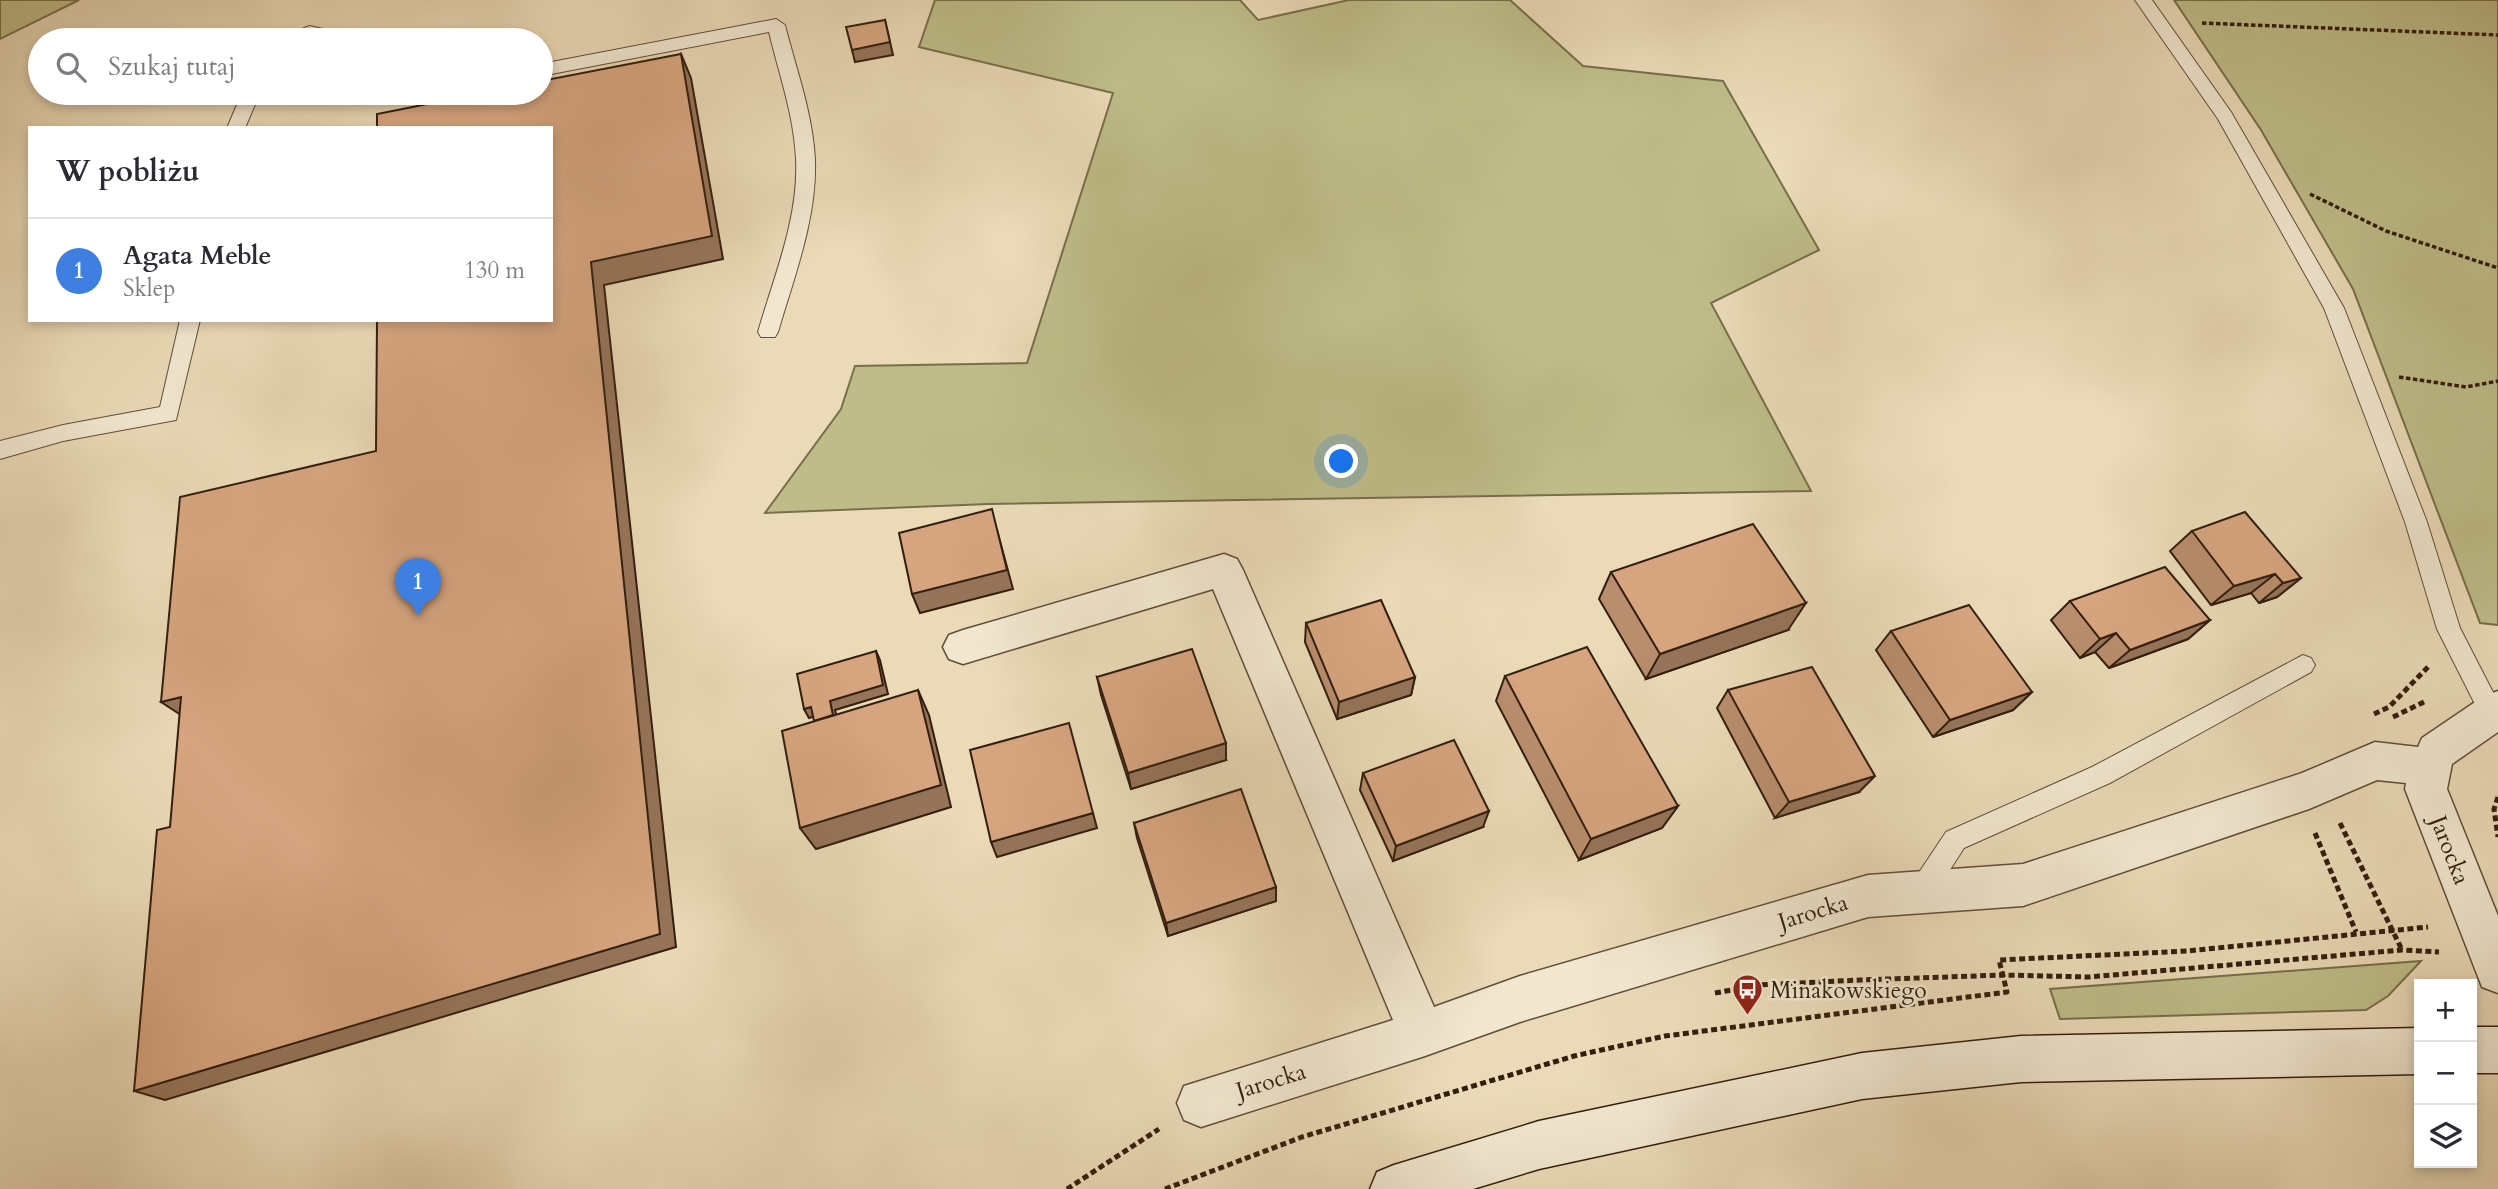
<!DOCTYPE html>
<html lang="pl">
<head>
<meta charset="utf-8">
<style>
  body { margin:0; font-family:Cardo,serif; background:#f7f7f7; color:#2b2b33 }
  .controls { position:absolute; right:21px; bottom:21px; display:grid; overflow:hidden; border-radius:0px; box-shadow:0 4px 10px #0003 }
  .controls button { width:63px; height:63px; display:grid; place-items:center; padding:0; border:0; border-bottom:2px solid #e1e1e2; background:#fff; color:#2b2b33; font:35px sans-serif }
  .you { position:absolute; left:1342px; top:462px; width:24px; height:24px; margin:-18px; border:5px solid #fff; border-radius:50%; background:#1a73e8; box-shadow:0 0 0 10px #1a73e833 }
  .badge { display:grid; place-items:center; width:46px; height:46px; border-radius:50%; background:#db2777; color:#fff; font-size:23px; font-weight:700 }
  .pin { position:absolute; translate:-50% -58px; filter:drop-shadow(0 2px 4px #0008) }
  .pin::after { content:''; position:absolute; top:37px; width:24px; height:21px; background:inherit; clip-path:polygon(0 0,100% 0,50% 100%) }
  .list { margin:0; padding:0; list-style:none }
  h2 { display:flex; justify-content:space-between; align-items:center; height:91px; margin:0; padding:0 28px; font-size:30px }
  h2 small { font-size:23px; font-weight:400; color:#7c7c81 }
  .list li { display:grid; grid-template-columns:46px 1fr auto; gap:21px; align-items:center; box-sizing:border-box; height:105px; padding:0 28px; border-top:2px solid #e1e1e2 }
  .list b { display:block; font-size:26px; white-space:nowrap }
  .list p { margin:0; font-size:23px; white-space:nowrap; color:#7c7c81 }
  .list em { font-size:23px; font-style:normal; color:#7c7c81 }
  .icon { flex:none; width:38px; height:38px; fill:none; stroke:currentColor; stroke-width:2; stroke-linecap:round; stroke-linejoin:round }
  .map { position:relative; flex:none; width:2498px; height:1189px; overflow:hidden }
  .search { position:absolute; background:#fff; box-shadow:0 4px 10px #0003; left:28px; top:28px; width:525px; height:77px; display:flex; align-items:center; gap:18px; box-sizing:border-box; padding:0 24px; border-radius:38px; color:#7c7c81; font-size:26px }
  .panel { position:absolute; background:#fff; box-shadow:0 4px 10px #0003; left:28px; top:126px; width:525px; height:196px; border-radius:0px }
  .map>svg:first-child { display:block }
</style>
</head>
<body>
<div class="map">
<svg width="2498" height="1189" viewBox="0 0 2498 1189">
  <rect width="100%" height="100%" fill="#eadab7"/>
  <filter id="stains"><feTurbulence type="fractalNoise" baseFrequency=".00286" numOctaves="4"/><feColorMatrix values="0 0 0 0 .2 0 0 0 0 .09 0 0 0 0 .02 0 0 0 .5 -.17"/></filter>
  <radialGradient id="worn" r=".72"><stop offset=".6" stop-color="#630" stop-opacity="0"/><stop offset="1" stop-color="#630" stop-opacity=".3"/></radialGradient>
  <!-- green -->
  <g fill="#bebd89" stroke="#786e4b" stroke-width="2">
    <path d="M0 0H79L0 39Z"/>
    <path d="M935 0H1240L1258 20 1349 0H1510L1583 66 1723 81 1819 250 1711 303 1811 491 988 504 765 513 841 409 855 366 1027 363 1113 93 919 47Z"/>
    <path d="M2174 0H2498V625L2480 623 2353 289 2261 130Z"/>
    <path d="M2421 961 2388 996 2366 1010 2060 1019 2050 989Z"/>
  </g>
  <g fill="none" stroke-linecap="round" stroke-linejoin="round">
    <defs>
      <g id="service">
        <path d="M2135 0H2152L2231 112 2344 308 2427 522 2460 628 2498 702V720L2491 723 2483 720 2437 629 2405 522 2324 308 2218 119Z"/>
        <path d="M776 19 785 25C796 69 813 114 815 160 817 219 794 277 778 332L775 337H761L758 332C774 276 799 218 796 159 794 115 779 74 769 32L541 76V64Z"/>
        <path d="M310 26 352 36 355 40H293L304 28Z"/>
        <path d="M242 93H260L245 128H227Z"/>
        <path d="M180 320H200L176 420 63 441 0 459V441L63 425 160 407Z"/>
        <path d="M2303 655 2311 658 2315 665 2311 672 2110 783 1964 848 1930 901 1921 904 1912 901 1908 892 1912 883 1946 832 2092 767Z"/>
      </g>
      <path id="minor" d="M1224 554 1237 559 1243 570 1434 1007 1520 976 1868 875 2023 864 2302 773 2375 742 2418 747 2422 738 2484 696 2498 691V732L2452 764 2447 789 2498 916V993L2482 987 2405 789 2406 783 2377 780 2309 809 2023 906 1868 917 1520 1022 1422 1057 1201 1127 1184 1120 1177 1103 1184 1086 1393 1020 1213 589 963 664 949 659 943 647 949 635 963 630Z"/>
      <g id="secondary">
        <rect x="2472" y="1027" width="26" height="46"/>
        <path d="M2419 1028V1074L2021 1082 1862 1099 1539 1169 1473 1189H1370L1377 1172 1394 1165 1539 1121 1862 1053 2021 1036Z"/>
      </g>
    </defs>
    <!-- service casing -->
    <use href="#service" stroke="#614d38" stroke-width="2"/>
    <!-- minor casing -->
    <use href="#minor" stroke="#614d38" stroke-width="3"/>
    <!-- secondary casing -->
    <use href="#secondary" stroke="#331e0d" stroke-width="3"/>
    <!-- path-far1 -->
    <g stroke="#331e0d" stroke-width="3.5" stroke-dasharray="4.5 2.5" stroke-linecap="butt">
      <path d="M2202 23 2498 35"/>
      <path d="M2310 194 2386 231 2498 268"/>
      <path d="M2399 377 2466 387 2498 381"/>
    </g>
    <!-- path -->
    <g stroke="#331e0d" stroke-width="5" stroke-dasharray="6 3.5" stroke-linecap="butt">
      <path d="M2374 714 2389 707 2428 667"/>
      <path d="M2393 717 2426 701"/>
      <path d="M2498 797 2494 809 2498 837"/>
      <path d="M2340 823 2402 950"/>
      <path d="M2315 833 2356 932"/>
      <path d="M1715 993 1759 985 1860 980 2003 975 2089 977 2402 950 2439 952"/>
      <path d="M1067 1189 1159 1129"/>
      <path d="M1165 1189 1302 1137 1574 1056 1665 1036 2007 992 1999 960 2187 951 2428 927"/>
    </g>
    <!-- service -->
    <use href="#service" fill="#f1e7d0" fill-rule="evenodd"/>
    <!-- minor -->
    <use href="#minor" fill="#f1e7d0" fill-rule="evenodd"/>
    <!-- secondary -->
    <use href="#secondary" fill="#f1e7d0" fill-rule="evenodd"/>
  </g>
  <!-- wall -->
  <g fill="#b88e6e" stroke="#331e0d" stroke-width="2">
    <path d="M2192 531 2301 578 2277 597 2259 603 2251 593 2211 605 2170 551Z"/>
    <path d="M1611 572 1788 630 1646 679 1599 599Z"/>
    <path d="M2070 601 2210 620 2188 639 2109 668 2095 652 2080 658 2051 620Z"/>
    <path d="M1306 623 1415 677 1411 695 1337 719 1305 642Z"/>
    <path d="M1891 631 2032 692 2013 710 1933 737 1876 650Z"/>
    <path d="M1505 676 1678 806 1662 828 1579 860 1496 701Z"/>
    <path d="M1097 677 1226 760 1131 789 1101 695Z"/>
    <path d="M1728 690 1859 792 1775 818 1717 708Z"/>
    <path d="M1363 773 1483 827 1393 861 1360 790Z"/>
    <path d="M1134 823 1276 887V901L1168 936 1137 838Z"/>
  </g>
  <!-- shaded-wall -->
  <g fill="#96745a" stroke="#331e0d" stroke-width="2">
    <path d="M885 20 893 55 855 62 852 50Z"/>
    <path d="M681 54 691 78 723 259 604 285 676 947 165 1100 134 1091 591 262Z"/>
    <path d="M997 530 1013 589 920 613 912 594Z"/>
    <path d="M2275 574 2251 593 2211 605 2234 586Z"/>
    <path d="M2301 578 2277 597 2259 603 2283 583Z"/>
    <path d="M1806 603 1788 630 1646 679 1660 654Z"/>
    <path d="M2210 620 2188 639 2109 668 2130 650Z"/>
    <path d="M2116 633 2095 652 2080 658 2100 639Z"/>
    <path d="M876 651 880 660 888 694 835 710 839 725 819 731 830 701Z"/>
    <path d="M1415 677 1411 695 1337 719 1339 702Z"/>
    <path d="M918 690 929 715 951 807 816 849 800 828Z"/>
    <path d="M2032 692 2013 710 1933 737 1950 720Z"/>
    <path d="M181 697 187 719 161 702Z"/>
    <path d="M811 707 816 716 809 718 804 709Z"/>
    <path d="M1226 743V760L1131 789 1128 773Z"/>
    <path d="M1875 776 1859 792 1775 818 1789 802Z"/>
    <path d="M1678 806 1662 828 1579 860 1591 839Z"/>
    <path d="M1489 811 1483 827 1393 861 1396 846Z"/>
    <path d="M1093 813 1097 828 997 857 991 842Z"/>
    <path d="M1276 887V901L1168 936 1166 923Z"/>
  </g>
  <!-- building -->
  <g fill="#d6a580" stroke="#331e0d" stroke-width="2">
    <path d="M885 20 890 42 852 50 846 27Z"/>
    <path d="M681 54 712 236 591 262 660 934 134 1091 157 830 170 827 181 697 161 702 180 497 376 451 377 320H551V128H377V114L483 93H541V81Z"/>
    <path d="M992 509 1007 570 912 594 899 533Z"/>
    <path d="M2245 512 2301 578 2283 583 2275 574 2234 586 2192 531Z"/>
    <path d="M1753 524 1806 603 1660 654 1611 572Z"/>
    <path d="M2165 567 2210 620 2130 650 2116 633 2100 639 2070 601Z"/>
    <path d="M1381 600 1415 677 1339 702 1306 623Z"/>
    <path d="M1969 605 2032 692 1950 720 1891 631Z"/>
    <path d="M1587 647 1678 806 1591 839 1505 676Z"/>
    <path d="M1192 649 1226 743 1128 773 1097 677Z"/>
    <path d="M876 651 883 685 830 701 833 715 814 721 811 707 804 709 797 674Z"/>
    <path d="M1812 667 1875 776 1789 802 1728 690Z"/>
    <path d="M918 690 941 785 800 828 782 731Z"/>
    <path d="M1069 723 1093 813 991 842 970 750Z"/>
    <path d="M1454 740 1489 811 1396 846 1363 773Z"/>
    <path d="M1241 789 1276 887 1166 923 1134 823Z"/>
  </g>
  <!-- icons -->
  <defs>
    <symbol id="bus-pin" viewBox="-11 -11 22 30"><path d="M0 17L-7.5 6A9.5 9.5 0 1 1 7.5 6Z" fill="#8f2418" stroke="#f1e7d0"/><path d="M-5-6H5V4H4V6H2V4H-2V6H-4V4H-5ZM-3.5-4V0h7V-4ZM-3.5 1.2v1.5H-2V1.2ZM2 1.2v1.5H3.5V1.2Z" fill="#fff"/></symbol>
  </defs>
  <g fill-rule="evenodd">
    <use href="#bus-pin" x="1730" y="972" width="35" height="47"/>
  </g>
  <g text-anchor="middle" dominant-baseline="central" stroke-width="5" stroke-linejoin="round" paint-order="stroke">
    <!-- street labels -->
    <g font-size="23" fill="#331e0d" stroke="#f1e7d0">
      <text transform="translate(2450 850) rotate(69)">Jarocka</text>
      <text transform="translate(1813 912) rotate(-17)">Jarocka</text>
      <text transform="translate(1271 1081) rotate(-17)">Jarocka</text>
    </g>
    <!-- poi labels -->
    <g font-size="23" fill="#331e0d" stroke="#f1e7d0" text-anchor="start">
      <text x="1770" y="990">Minakowskiego</text>
    </g>
  </g>
  <rect width="100%" height="100%" filter="url(#stains)"/>
  <rect width="100%" height="100%" fill="url(#worn)"/>
</svg>
<div class="controls">
<button>+</button>
<button>−</button>
<button><svg class="icon" aria-label="layers" viewBox="0 0 24 24"><path d="M12 4l9 5-9 5-9-5zM3 14l9 5 9-5"/></svg></button>
</div>
<div class="you"></div>
<div class="pin badge" style="left:418px;top:616px;background:#3f7fe0">1</div>
<div class="search"><svg class="icon" aria-label="search" viewBox="0 0 24 24"><circle cx="10" cy="10" r="6"/><path d="M15 15l6 6"/></svg>Szukaj tutaj</div>
<section class="panel">
<h2>W pobliżu<small></small></h2>
<ul class="list">
<li><span class="badge" style="background:#3f7fe0">1</span><div><b>Agata Meble</b><p>Sklep</p></div><em>130 m</em></li>
</ul>
</section>
</div>
</body>
</html>
